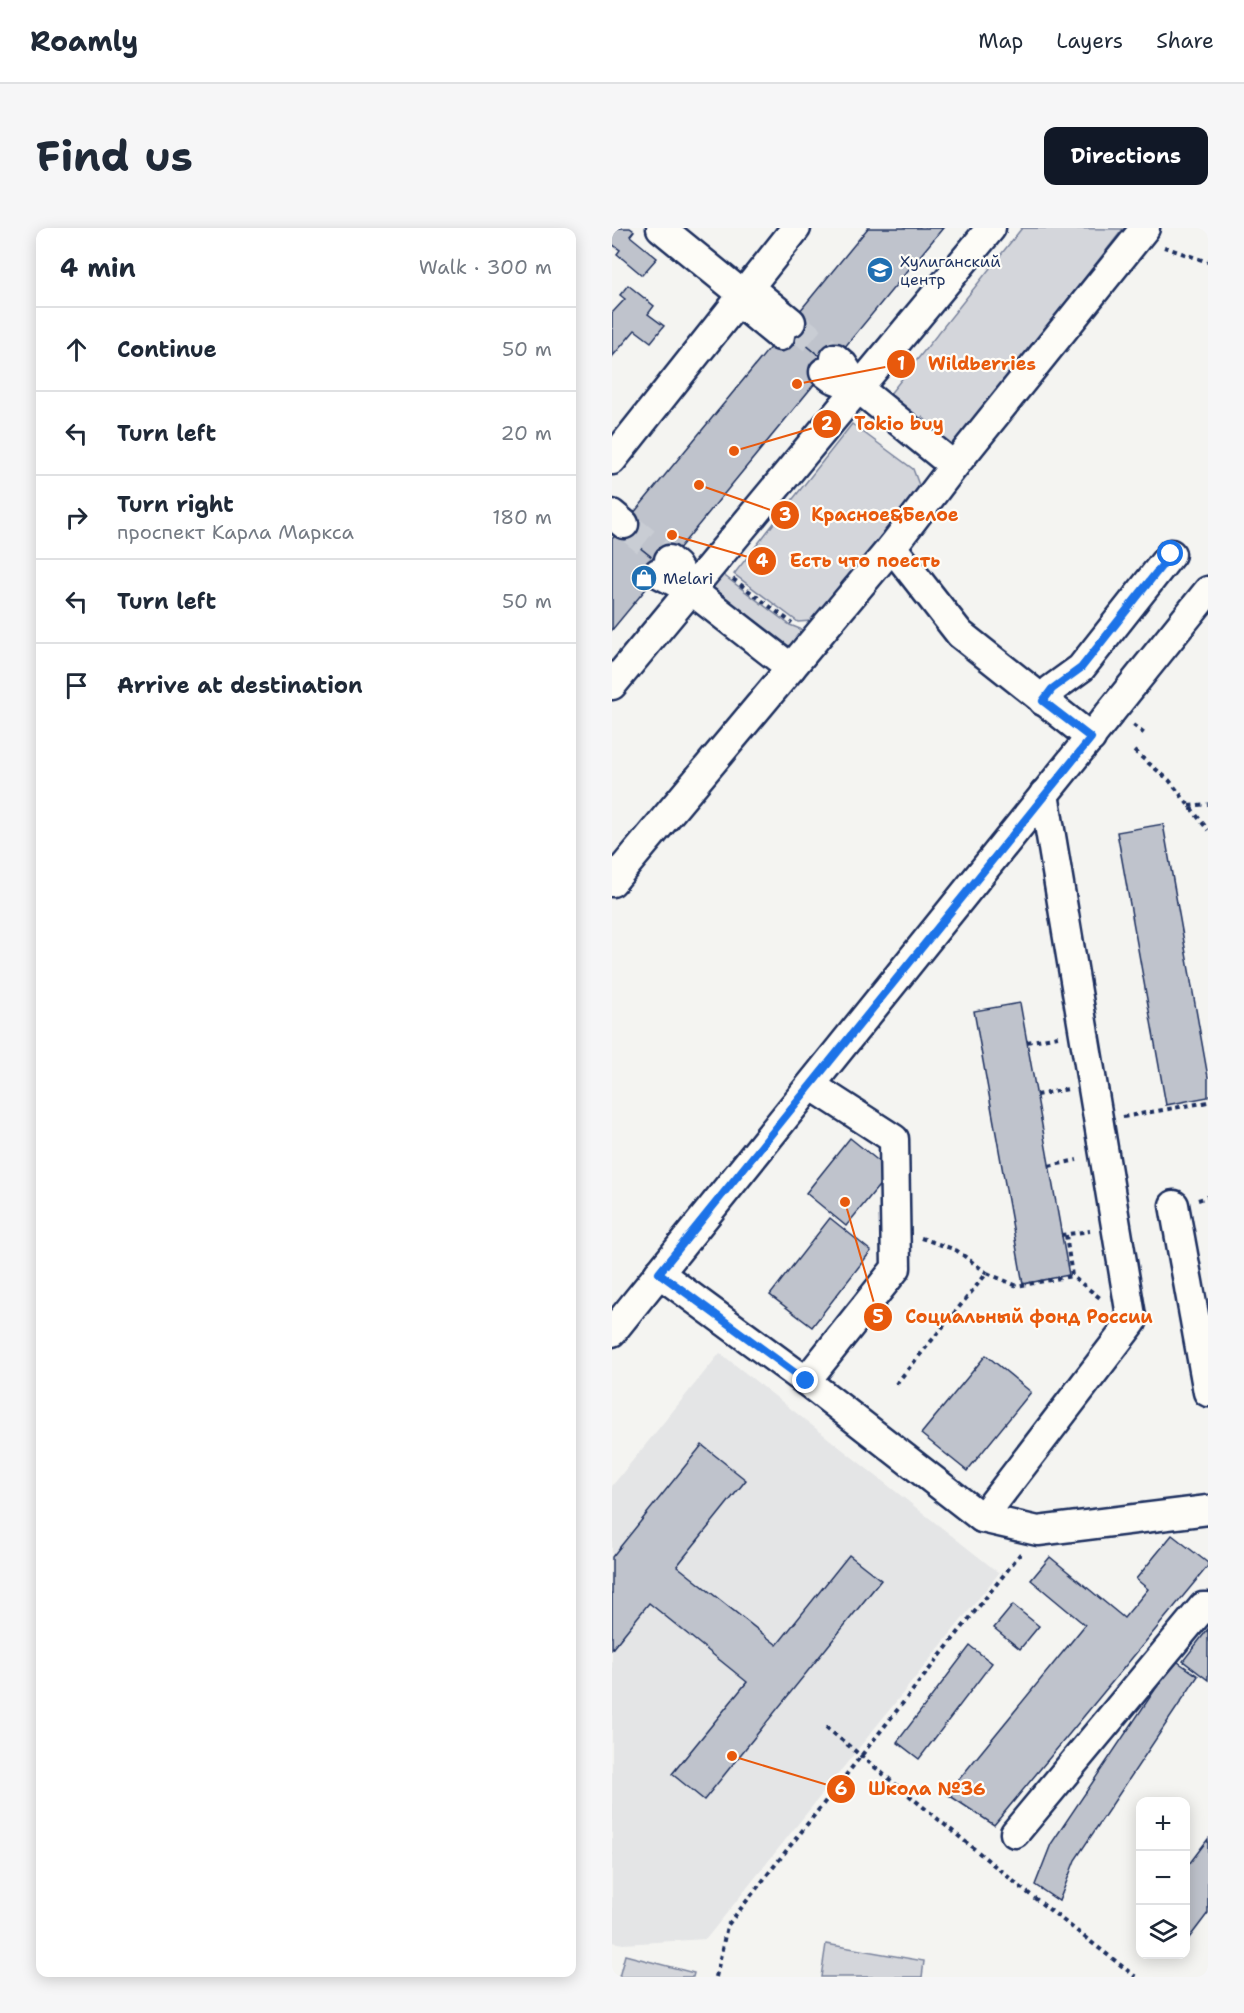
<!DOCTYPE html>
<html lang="en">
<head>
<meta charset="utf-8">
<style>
  body { margin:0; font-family:"Shantell Sans",sans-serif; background:#f6f6f7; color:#1f2937 }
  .controls { position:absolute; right:18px; bottom:18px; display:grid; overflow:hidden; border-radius:12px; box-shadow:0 3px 15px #0003 }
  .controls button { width:54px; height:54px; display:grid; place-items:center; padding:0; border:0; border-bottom:2px solid #e0e1e3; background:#fff; color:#1f2937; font:30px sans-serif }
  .stop { position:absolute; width:18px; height:18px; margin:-14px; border:4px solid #1a73e8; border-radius:50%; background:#fff }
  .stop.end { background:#1a73e8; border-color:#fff; box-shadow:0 2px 6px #0008 }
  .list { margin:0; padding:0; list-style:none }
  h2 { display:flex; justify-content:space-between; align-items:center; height:78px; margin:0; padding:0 24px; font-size:26px }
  h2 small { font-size:20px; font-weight:400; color:#747a83 }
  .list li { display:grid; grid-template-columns:39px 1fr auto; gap:18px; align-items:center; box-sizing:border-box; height:84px; padding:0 24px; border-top:2px solid #e0e1e3 }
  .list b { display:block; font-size:22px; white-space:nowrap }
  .list p { margin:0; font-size:20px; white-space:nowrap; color:#747a83 }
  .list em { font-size:20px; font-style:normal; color:#747a83 }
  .icon { flex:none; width:33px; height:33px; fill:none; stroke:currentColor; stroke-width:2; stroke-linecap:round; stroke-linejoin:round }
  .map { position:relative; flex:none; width:596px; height:1749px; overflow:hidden; border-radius:12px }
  header { display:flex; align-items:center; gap:36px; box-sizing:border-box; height:84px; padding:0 30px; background:#fff; border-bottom:2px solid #e0e1e3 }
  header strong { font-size:28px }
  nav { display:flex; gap:33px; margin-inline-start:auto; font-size:21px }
  .intro { display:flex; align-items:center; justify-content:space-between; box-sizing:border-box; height:144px; padding:0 36px }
  h1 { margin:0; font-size:42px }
  .button { padding:15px 27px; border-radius:12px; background:#111827; color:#fff; font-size:21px; font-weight:700 }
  main { display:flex; gap:36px; padding:0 36px }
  aside { flex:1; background:#fff; border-radius:12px; box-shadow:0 3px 15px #0003 }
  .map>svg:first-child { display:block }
</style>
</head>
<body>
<header>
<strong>Roamly</strong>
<nav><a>Map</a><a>Layers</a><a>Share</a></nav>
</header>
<div class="intro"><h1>Find us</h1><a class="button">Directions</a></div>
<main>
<aside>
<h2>4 min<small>Walk · 300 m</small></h2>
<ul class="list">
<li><svg class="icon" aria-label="ahead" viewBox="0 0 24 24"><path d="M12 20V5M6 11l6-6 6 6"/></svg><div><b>Continue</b></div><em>50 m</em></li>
<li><svg class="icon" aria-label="left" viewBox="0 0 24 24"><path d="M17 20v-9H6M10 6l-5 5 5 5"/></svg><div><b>Turn left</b></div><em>20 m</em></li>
<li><svg class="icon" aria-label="right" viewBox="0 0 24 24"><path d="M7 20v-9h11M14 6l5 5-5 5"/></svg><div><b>Turn right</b><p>проспект Карла Маркса</p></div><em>180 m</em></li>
<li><svg class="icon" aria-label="left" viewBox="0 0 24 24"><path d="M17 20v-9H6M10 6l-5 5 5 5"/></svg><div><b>Turn left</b></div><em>50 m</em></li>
<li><svg class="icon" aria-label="arrive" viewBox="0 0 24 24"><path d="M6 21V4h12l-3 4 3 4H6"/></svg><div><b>Arrive at destination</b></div></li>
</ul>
</aside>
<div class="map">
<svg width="596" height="1749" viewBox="0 0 596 1749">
  <rect width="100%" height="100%" fill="#f4f4f1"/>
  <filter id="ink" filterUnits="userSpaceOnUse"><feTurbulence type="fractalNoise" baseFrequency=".0167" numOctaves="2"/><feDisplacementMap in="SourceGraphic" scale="12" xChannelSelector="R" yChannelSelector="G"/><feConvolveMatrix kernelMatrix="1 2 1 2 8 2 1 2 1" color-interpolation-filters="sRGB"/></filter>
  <g filter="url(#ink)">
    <!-- built -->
    <path fill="#e4e5e6" d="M108 1125 387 1345 94 1711 11 1716 0 1714V1258Z"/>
    <!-- green -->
    <g fill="#d4d6db" stroke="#78829c" stroke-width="1.5">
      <path d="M410 0 511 1 338 222 320 208 325 201 310 189 304 196 273 172Z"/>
      <path d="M240 196 301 241 307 257 304 265 199 393 186 394 122 346Z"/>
      <path d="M106 343 178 397 193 403 186 417 177 418 95 356Z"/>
      <path d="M214 1716 312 1733 310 1749H209Z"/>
      <path d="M13 1727 82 1745 81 1749H7Z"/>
    </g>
    <!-- building -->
    <g fill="#bfc3cc" stroke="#1b2f5e" stroke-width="1.5">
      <path d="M0 0H18L22 3 18 8 45 30 30 47 5 26 8 22 0 16Z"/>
      <path d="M256 0H331L218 137 174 100Z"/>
      <path d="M16 57 42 78 36 86 52 98 39 114 23 102 0 129V85L13 71 8 67Z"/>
      <path d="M174 100 218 137 52 339 7 303Z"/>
      <path d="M7 303 52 339 0 402V311Z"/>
      <path d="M551 596 596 849V869L554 877 505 604Z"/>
      <path d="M408 775 457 1047 411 1056 362 783Z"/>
      <path d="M238 910 279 943 234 998 194 965Z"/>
      <path d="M218 990 259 1023 200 1099 158 1067Z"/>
      <path d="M374 1127 419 1164 355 1243 309 1206Z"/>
      <path d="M90 1217 134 1252 65 1338 165 1417 237 1327 269 1352 92 1572 60 1546 135 1454 37 1375 0 1421V1329Z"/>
      <path d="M560 1307 596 1335V1338L382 1597 335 1566 473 1397 419 1352 438 1329 512 1390 536 1361 524 1351Z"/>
      <path d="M401 1377 427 1398 408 1421 382 1400Z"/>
      <path d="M596 1401V1452L571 1433Z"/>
      <path d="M358 1418 380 1435 307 1531 285 1514Z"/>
      <path d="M563 1432 586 1448 463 1632 447 1673 423 1657 439 1616Z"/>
      <path d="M596 1611V1685L574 1714V1640Z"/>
    </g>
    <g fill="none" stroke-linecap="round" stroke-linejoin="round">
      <!-- minor-tunnel -->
      <g stroke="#c9cdd4" stroke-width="28" stroke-dasharray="28 14" stroke-linecap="butt">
        <path d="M179 94 223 130"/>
        <path d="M12 296 57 332"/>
      </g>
      <defs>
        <g id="minor">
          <path d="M49 0 130 66"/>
          <path d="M168 108 134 80 130 66H145L179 94"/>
          <path d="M212 144 220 150 246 160 231 137 223 130"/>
          <path d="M246 160 342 238"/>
          <path d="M0 232 184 0"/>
          <path d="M0 286 12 296"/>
          <path d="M280 319 348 406 479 510"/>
          <path d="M46 345 79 362 64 338 57 332"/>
          <path d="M79 362 179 440"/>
          <path d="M0 457 379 0"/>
          <path d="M431 473 440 461 469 440 559 326"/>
          <path d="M0 654 280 319 342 238 533 0"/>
          <path d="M562 977 596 1164"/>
          <path d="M47 1045 194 1153 370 1290 426 1303 596 1282"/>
          <path d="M0 1104 596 363"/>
          <path d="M194 1153 284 1040 282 911 200 858"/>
          <path d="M370 1290 520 1094 432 566"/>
          <path d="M403 1605 591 1379H596"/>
        </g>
      </defs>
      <!-- minor casing -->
      <use href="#minor" stroke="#1b2f5e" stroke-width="33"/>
      <!-- path -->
      <g stroke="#1b2f5e" stroke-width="4" stroke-dasharray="4.5 4.5" stroke-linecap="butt">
        <path d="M552 19 596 34"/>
        <path d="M121 351 180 395"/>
        <path d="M521 497 534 507"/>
        <path d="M522 523 557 552 596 602"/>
        <path d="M577 578 596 576"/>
        <path d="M415 814 446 808"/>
        <path d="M424 867 456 861"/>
        <path d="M511 889 596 874"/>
        <path d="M437 938 465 932"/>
        <path d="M586 972 596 969"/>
        <path d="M449 1007 478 1003"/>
        <path d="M454 1007 460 1048 488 1070"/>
        <path d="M309 1010 344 1022 375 1045"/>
        <path d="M284 1156 375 1045 405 1058 460 1048"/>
        <path d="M214 1499 248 1527"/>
        <path d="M248 1527 411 1661 524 1749"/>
        <path d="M104 1749 115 1698 409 1325"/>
      </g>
      <!-- minor -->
      <use href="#minor" stroke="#fdfcf7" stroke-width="28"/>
    </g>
  </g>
  <g fill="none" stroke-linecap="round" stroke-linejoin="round" filter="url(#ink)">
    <!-- route -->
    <path stroke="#1a73e8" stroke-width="8" d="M194 1153 47 1045 479 510 431 473 440 461 469 440 559 326"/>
  </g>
  <!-- icons -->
  <defs>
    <symbol id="school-disc" viewBox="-11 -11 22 22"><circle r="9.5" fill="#1f6fb2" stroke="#fdfcf7"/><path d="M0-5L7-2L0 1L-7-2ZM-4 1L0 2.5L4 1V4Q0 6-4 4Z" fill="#fff"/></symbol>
    <symbol id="shop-disc" viewBox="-11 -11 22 22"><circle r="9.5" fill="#1f6fb2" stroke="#fdfcf7"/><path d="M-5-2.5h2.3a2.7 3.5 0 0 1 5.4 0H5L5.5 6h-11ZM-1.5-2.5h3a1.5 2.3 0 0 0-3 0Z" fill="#fff"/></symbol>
  </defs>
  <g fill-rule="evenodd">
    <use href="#school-disc" x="253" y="27" width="30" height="30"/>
    <use href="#shop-disc" x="17" y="335" width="30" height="30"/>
  </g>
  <g text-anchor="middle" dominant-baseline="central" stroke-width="4.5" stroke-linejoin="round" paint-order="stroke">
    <!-- poi labels -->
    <g font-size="16" fill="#1b2f5e" stroke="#fdfcf7" text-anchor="start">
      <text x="288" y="33">Хулиганский<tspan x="288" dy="18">центр</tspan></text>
      <text x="51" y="350">Melari</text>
    </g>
  </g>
  <!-- callouts -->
  <path fill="none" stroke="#e8590c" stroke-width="2" d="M185 156L289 136M122 223L215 196M87 257L173 287M60 307L150 333M233 974L266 1089M120 1528L229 1561"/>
  <g fill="#e8590c" stroke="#fdfcf7" stroke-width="2">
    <circle cx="185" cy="156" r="6"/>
    <circle cx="122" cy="223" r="6"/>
    <circle cx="87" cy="257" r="6"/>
    <circle cx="60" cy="307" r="6"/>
    <circle cx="233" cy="974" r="6"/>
    <circle cx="120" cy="1528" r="6"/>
    <circle cx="289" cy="136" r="15"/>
    <circle cx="215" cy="196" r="15"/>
    <circle cx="173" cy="287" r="15"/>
    <circle cx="150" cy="333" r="15"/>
    <circle cx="266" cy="1089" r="15"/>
    <circle cx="229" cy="1561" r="15"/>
  </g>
  <g font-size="18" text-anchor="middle" font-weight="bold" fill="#fff">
    <text x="289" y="142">1</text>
    <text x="215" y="202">2</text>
    <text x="173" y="293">3</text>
    <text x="150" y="339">4</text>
    <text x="266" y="1095">5</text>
    <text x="229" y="1567">6</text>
  </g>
  <g font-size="18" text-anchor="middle" font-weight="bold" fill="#e8590c" stroke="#fdfcf7" stroke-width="4.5" stroke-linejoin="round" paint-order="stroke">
    <text x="370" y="142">Wildberries</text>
    <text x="287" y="202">Tokio buy</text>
    <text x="273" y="293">Красное&amp;Белое</text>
    <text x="253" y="339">Есть что поесть</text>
    <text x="417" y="1095">Социальный фонд России</text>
    <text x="315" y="1567">Школа №36</text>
  </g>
</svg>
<div class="controls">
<button>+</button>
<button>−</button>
<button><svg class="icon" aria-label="layers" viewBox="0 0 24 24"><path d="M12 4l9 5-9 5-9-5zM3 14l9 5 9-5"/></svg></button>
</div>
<div class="stop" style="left:559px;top:326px"></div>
<div class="stop end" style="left:194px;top:1153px"></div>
</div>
</main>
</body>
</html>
